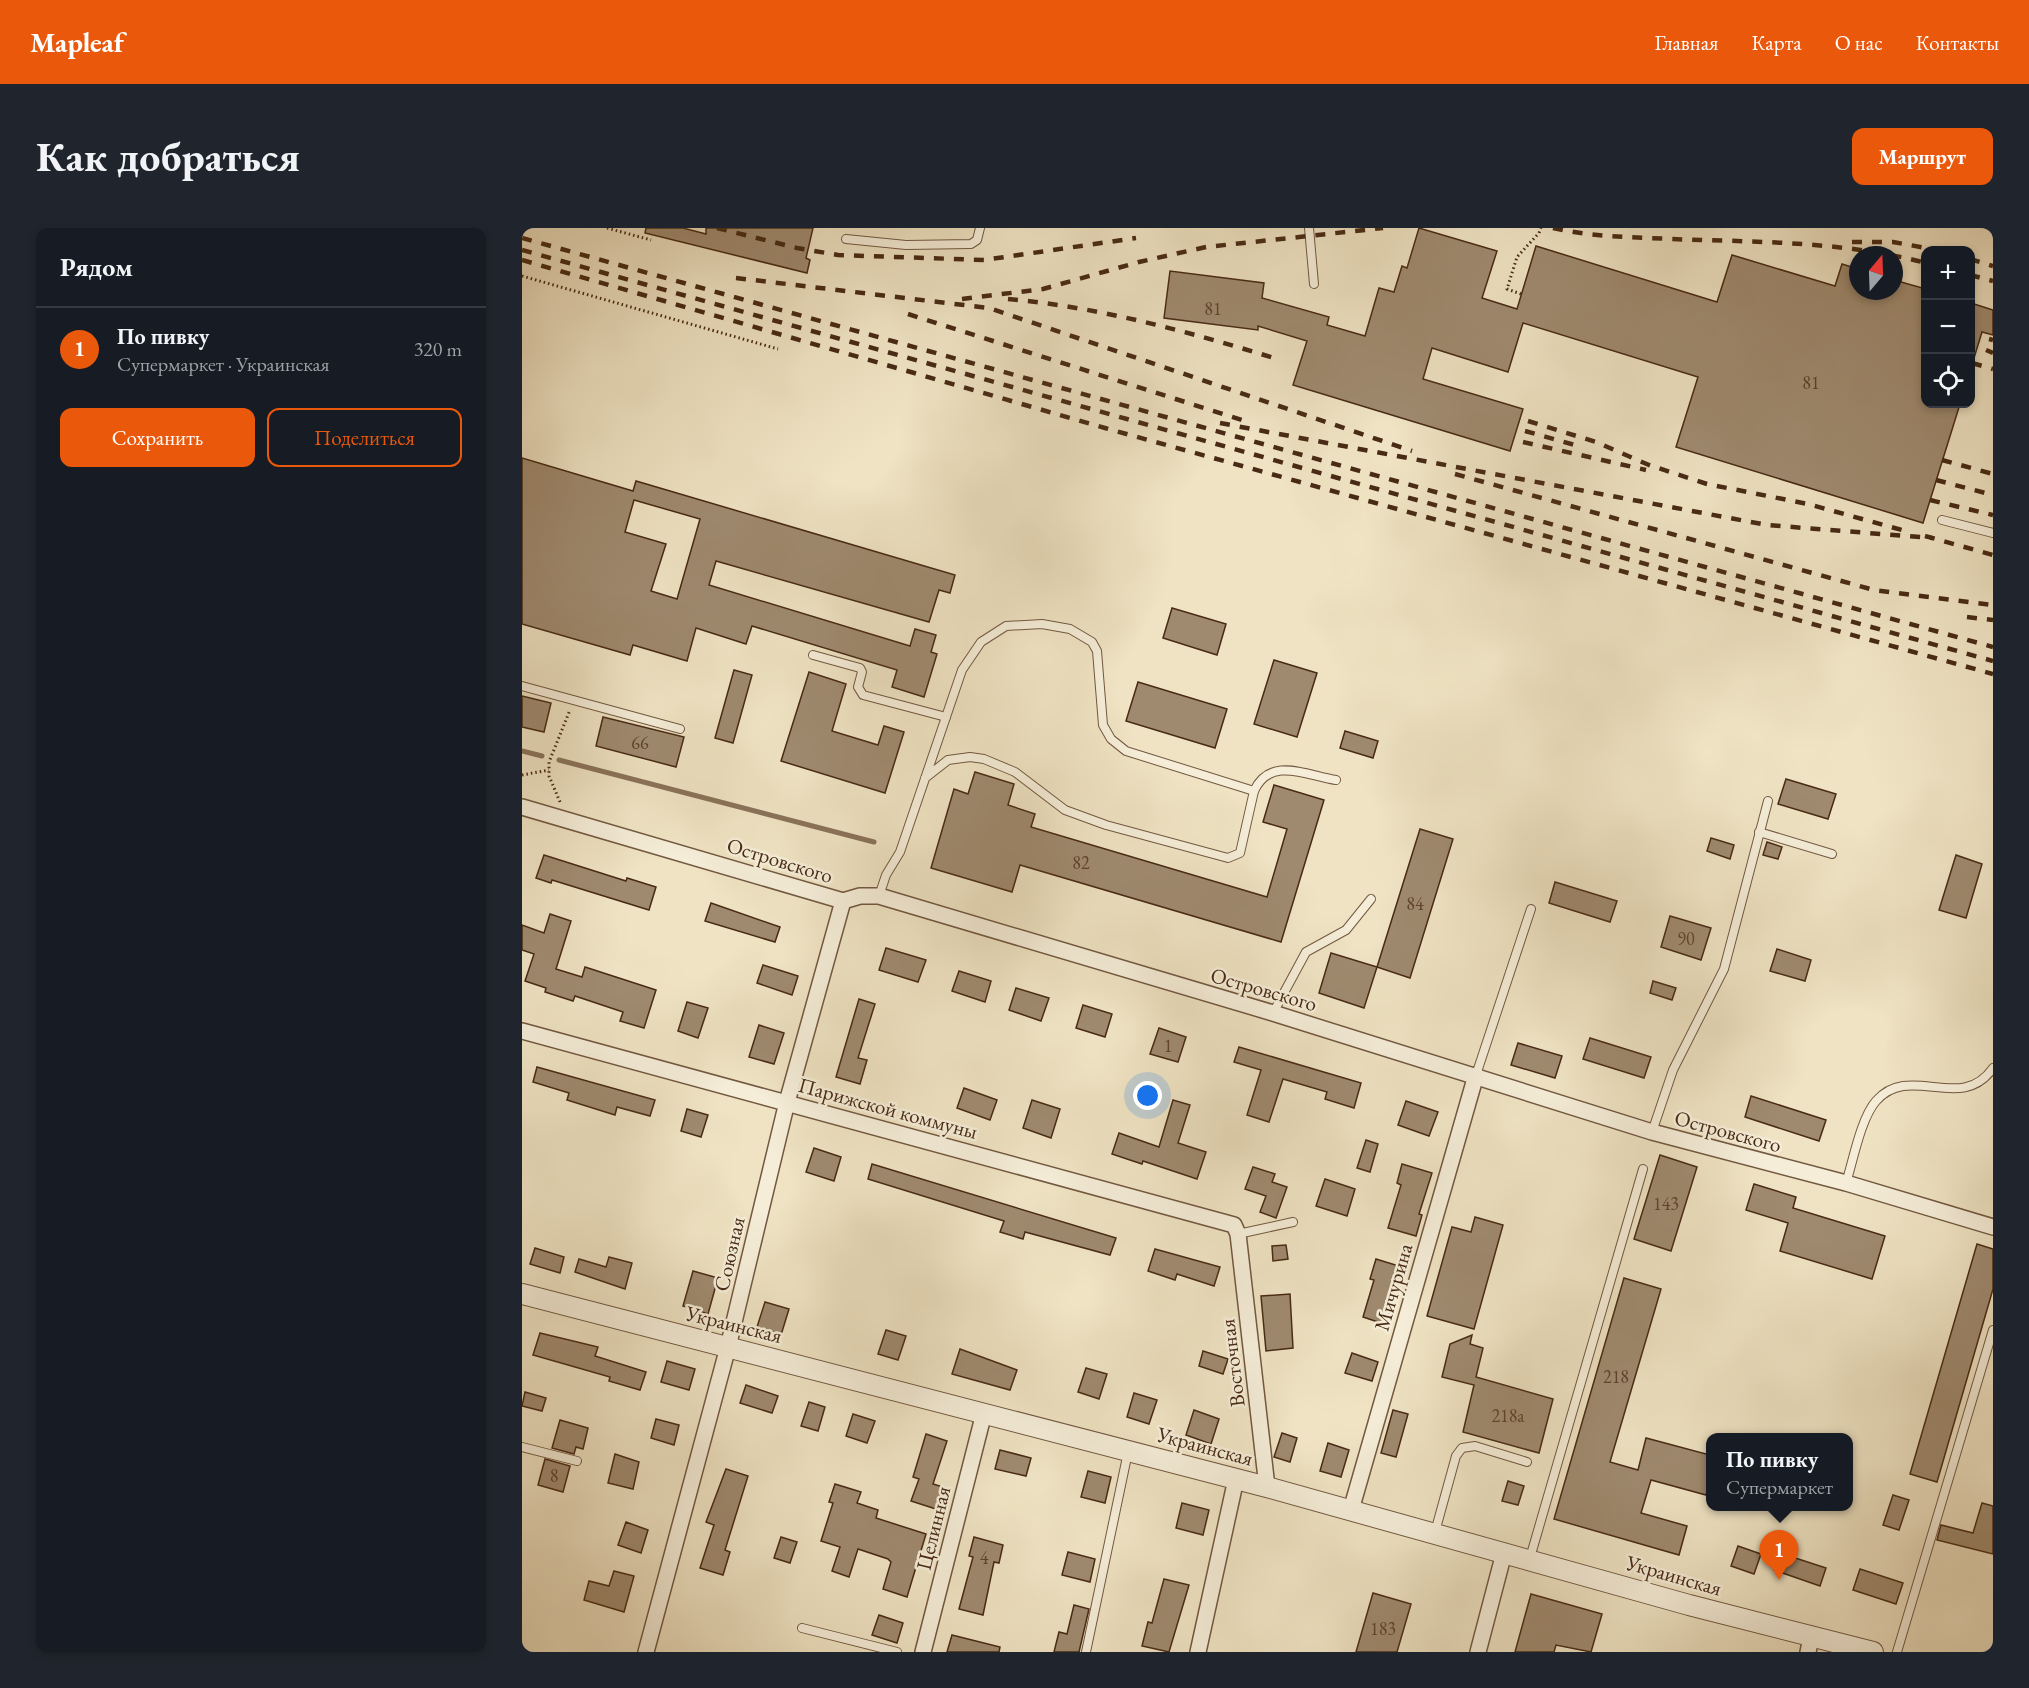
<!DOCTYPE html>
<html lang="ru">
<head>
<meta charset="utf-8">
<style>
  body { margin:0; font-family:"EB Garamond",serif; background:#20242c; color:#f1f3f6 }
  .controls { position:absolute; right:18px; top:18px; display:grid; overflow:hidden; border-radius:12px; box-shadow:0 3px 9px #0003 }
  .controls button { width:54px; height:54px; display:grid; place-items:center; padding:0; border:0; border-bottom:2px solid #363941; background:#171b24; color:#f1f3f6; font:30px sans-serif }
  .compass { position:absolute; left:1327px; top:18px; width:54px; height:54px; border-radius:50%; background:#171b24; box-shadow:0 3px 9px #0003; rotate:19deg }
  .you { position:absolute; left:626px; top:868px; width:21px; height:21px; margin:-15px; border:4px solid #fff; border-radius:50%; background:#1a73e8; box-shadow:0 0 0 9px #1a73e833 }
  .badge { display:grid; place-items:center; width:39px; height:39px; border-radius:50%; background:#ea580c; color:#fff; font-size:20px; font-weight:700 }
  .pin { position:absolute; translate:-50% -50px; filter:drop-shadow(0 2px 3px #0008) }
  .pin::after { content:''; position:absolute; top:32px; width:21px; height:18px; background:inherit; clip-path:polygon(0 0,100% 0,50% 100%) }
  .popup { position:absolute; left:1184px; top:1205px; width:147px; height:78px; box-sizing:border-box; display:grid; place-content:center; border-radius:12px; background:#171b24; filter:drop-shadow(0 2px 4px #0005); font-size:20px; white-space:nowrap; color:#9ea1a6 }
  .popup b { font-size:22px; color:#f1f3f6 }
  .popup::after { content:''; position:absolute; left:50%; top:100%; margin-left:-12px; border:12px solid transparent; border-top-color:#171b24 }
  .list { margin:0; padding:0; list-style:none }
  h2 { display:flex; justify-content:space-between; align-items:center; height:78px; margin:0; padding:0 24px; font-size:26px }
  h2 small { font-size:20px; font-weight:400; color:#9ea1a6 }
  .list li { display:grid; grid-template-columns:39px 1fr auto; gap:18px; align-items:center; box-sizing:border-box; height:84px; padding:0 24px; border-top:2px solid #363941 }
  .list b { display:block; font-size:22px; white-space:nowrap }
  .list p { margin:0; font-size:20px; white-space:nowrap; color:#9ea1a6 }
  .list em { font-size:20px; font-style:normal; color:#9ea1a6 }
  .actions { display:flex; gap:12px; padding:18px 24px }
  .actions a { flex:1; padding:14px 0; border:2px solid #ea580c; border-radius:12px; text-align:center; font-size:21px; color:#ea580c }
  .actions .main { background:#ea580c; color:#fff }
  .icon { flex:none; width:33px; height:33px; fill:none; stroke:currentColor; stroke-width:2; stroke-linecap:round; stroke-linejoin:round }
  .map { position:relative; flex:none; width:1471px; height:1424px; overflow:hidden; border-radius:12px }
  header { display:flex; align-items:center; gap:36px; box-sizing:border-box; height:84px; padding:0 30px; background:#ea580c; color:#fff }
  header strong { font-size:28px }
  nav { display:flex; gap:33px; margin-inline-start:auto; font-size:21px }
  .intro { display:flex; align-items:center; justify-content:space-between; box-sizing:border-box; height:144px; padding:0 36px }
  h1 { margin:0; font-size:42px }
  .button { padding:15px 27px; border-radius:12px; background:#ea580c; color:#fff; font-size:21px; font-weight:700 }
  main { display:flex; gap:36px; padding:0 36px }
  aside { flex:1; background:#171b24; border-radius:12px; box-shadow:0 3px 9px #0003 }
  .map>svg:first-child { display:block }
</style>
</head>
<body>
<header>
<strong>Mapleaf</strong>
<nav><a>Главная</a><a>Карта</a><a>О нас</a><a>Контакты</a></nav>
</header>
<div class="intro"><h1>Как добраться</h1><a class="button">Маршрут</a></div>
<main>
<aside>
<h2>Рядом<small></small></h2>
<ul class="list">
<li><span class="badge">1</span><div><b>По пивку</b><p>Супермаркет · Украинская</p></div><em>320 m</em></li>
</ul>
<div class="actions"><a class="main">Сохранить</a><a>Поделиться</a></div>
</aside>
<div class="map">
<svg width="1471" height="1424" viewBox="0 0 1471 1424">
  <rect width="100%" height="100%" fill="#efe3c3"/>
  <filter id="stains"><feTurbulence type="fractalNoise" baseFrequency=".00333" numOctaves="4"/><feColorMatrix values="0 0 0 0 .2 0 0 0 0 .09 0 0 0 0 .02 0 0 0 .5 -.17"/></filter>
  <radialGradient id="worn" r=".72"><stop offset=".6" stop-color="#630" stop-opacity="0"/><stop offset="1" stop-color="#630" stop-opacity=".3"/></radialGradient>
  <g fill="none" stroke-linecap="round" stroke-linejoin="round">
    <!-- stream -->
    <g stroke="#8a735a" stroke-width="5">
      <path d="M0 523 20 528"/>
      <path d="M37 532 352 614"/>
    </g>
  </g>
  <!-- building -->
  <g fill="#9f8a6f" stroke="#482a15" stroke-width="1.5" fill-rule="evenodd">
    <path d="M124 0H161L184 6V0H291L284 30 288 32 285 45 123 5Z"/>
    <path d="M897 0 975 23 960 70 995 81 1014 18 1195 74 1210 27 1313 58 1320 36 1336 41V63H1372V52L1404 61V176H1438L1401 295 1154 219 1176 149 1001 95 986 144 910 120 901 151 1001 181 988 223 771 157 785 113 736 98V102L642 90 648 43 742 55 740 70 807 89 805 97 843 108 857 60 872 64 880 38 885 40Z"/>
    <path d="M1449 75 1471 82V107L1460 104 1452 130H1449Z"/>
    <path d="M0 230 111 263 114 253 433 347 428 365 417 362 407 394 194 333 187 357 388 418 393 401 414 407 409 424 415 426 402 469 370 459 375 442 230 398 224 416 174 400 165 433 111 417 108 427 0 396ZM112 272 178 291 155 371 129 363 144 316 103 304Z"/>
    <path d="M650 380 704 396 695 427 641 410Z"/>
    <path d="M752 432 795 445 775 509 732 496Z"/>
    <path d="M212 442 230 447 211 515 193 510Z"/>
    <path d="M287 444 324 456 310 503 356 517 362 498 382 504 363 565 259 533Z"/>
    <path d="M616 454 705 481 693 520 604 493Z"/>
    <path d="M0 468 29 475 22 504 0 499Z"/>
    <path d="M81 489 162 509 154 539 74 518Z"/>
    <path d="M823 503 856 513 851 530 818 520Z"/>
    <path d="M453 544 492 556 486 577 513 586 509 599 745 669 765 601 741 594 752 557 802 572 759 714 498 637 490 664 409 640 432 561 446 566Z"/>
    <path d="M1264 551 1314 566 1306 591 1256 576Z"/>
    <path d="M898 601 931 611 888 750 855 739Z"/>
    <path d="M1189 610 1212 617 1208 631 1185 623Z"/>
    <path d="M1245 614 1260 619 1256 631 1241 627Z"/>
    <path d="M22 627 104 653 105 650 134 659 127 682 30 652 29 655 14 650Z"/>
    <path d="M1434 627 1460 636 1444 690 1417 682Z"/>
    <path d="M1033 654 1095 673 1088 694 1027 675Z"/>
    <path d="M189 675 258 699 253 714 183 693Z"/>
    <path d="M28 686 49 693 34 741 60 749 63 739 134 762 122 800 98 793 101 784 53 768 51 773 23 764 24 760 3 753 12 726 0 722V697L22 705Z"/>
    <path d="M1148 688 1189 700 1179 732 1139 719Z"/>
    <path d="M364 720 404 732 396 754 357 742Z"/>
    <path d="M1255 721 1289 732 1283 753 1248 743Z"/>
    <path d="M809 725 855 739 842 780 797 765Z"/>
    <path d="M241 737 276 748 270 767 235 755Z"/>
    <path d="M437 743 469 753 463 774 430 763Z"/>
    <path d="M1131 753 1154 760 1150 772 1128 765Z"/>
    <path d="M494 760 527 770 519 793 487 782Z"/>
    <path d="M337 771 353 776 336 830 345 832 338 856 314 849Z"/>
    <path d="M165 774 186 780 176 810 156 803Z"/>
    <path d="M561 777 590 786 583 809 554 800Z"/>
    <path d="M237 797 262 805 252 836 227 829Z"/>
    <path d="M637 800 664 809 656 834 628 826Z"/>
    <path d="M1068 810 1129 829 1122 850 1061 831Z"/>
    <path d="M996 815 1040 828 1033 850 989 837Z"/>
    <path d="M717 819 839 855 832 880 803 871 805 864 761 851 747 894 725 887 739 842 712 834Z"/>
    <path d="M15 839 133 872 128 888 95 879 93 887 45 872 47 865 11 854Z"/>
    <path d="M442 860 475 872 468 892 435 880Z"/>
    <path d="M1229 868 1304 892 1297 913 1223 889Z"/>
    <path d="M510 872 538 881 529 910 501 900Z"/>
    <path d="M651 872 668 877 656 915 684 924 675 951 621 933 620 936 590 926 597 905 637 919Z"/>
    <path d="M884 873 916 884 907 908 876 897Z"/>
    <path d="M165 881 186 887 179 909 159 903Z"/>
    <path d="M844 912 856 916 848 944 835 940Z"/>
    <path d="M292 920 319 929 312 953 284 944Z"/>
    <path d="M1138 927 1175 939 1149 1023 1112 1011Z"/>
    <path d="M350 936 594 1010 588 1027 503 1004 501 1011 478 1004 482 993 346 951Z"/>
    <path d="M880 936 910 945 897 986 900 987 894 1008 866 1000 879 957 875 955Z"/>
    <path d="M731 939 753 946 750 954 765 959 754 990 738 984 744 968 723 961Z"/>
    <path d="M803 951 833 961 825 988 794 978Z"/>
    <path d="M1232 956 1274 969 1271 980 1363 1008 1350 1051 1258 1023 1266 995 1224 982Z"/>
    <path d="M953 989 981 997 952 1101 905 1088 930 999 949 1004Z"/>
    <path d="M1455 1016 1471 1021V1061L1415 1254 1388 1246Z"/>
    <path d="M764 1017 766 1031 751 1033 750 1018Z"/>
    <path d="M13 1020 42 1029 38 1045 8 1036Z"/>
    <path d="M633 1021 698 1039 692 1058 655 1046 653 1052 626 1043Z"/>
    <path d="M87 1029 110 1035 103 1061 53 1044 57 1031 84 1039Z"/>
    <path d="M854 1031 880 1039 865 1097 841 1089 852 1052 848 1051Z"/>
    <path d="M171 1043 196 1050 186 1086 161 1078Z"/>
    <path d="M1102 1050 1139 1061 1088 1234 1116 1242 1124 1210 1188 1227V1253L1184 1267 1129 1252 1119 1285 1165 1298 1157 1327 1032 1291Z"/>
    <path d="M768 1066 771 1120 744 1123 739 1068Z"/>
    <path d="M243 1074 267 1081 259 1107 235 1099Z"/>
    <path d="M364 1102 384 1108 376 1132 356 1126Z"/>
    <path d="M18 1105 76 1119 73 1128 124 1144 118 1162 87 1153 88 1149 11 1127Z"/>
    <path d="M950 1107 948 1116 961 1120 954 1149 1031 1171 1017 1225 941 1204 952 1157 920 1149 928 1116Z"/>
    <path d="M438 1121 495 1142 488 1162 430 1146Z"/>
    <path d="M681 1123 706 1131 701 1146 677 1138Z"/>
    <path d="M830 1125 856 1134 850 1153 823 1145Z"/>
    <path d="M145 1133 173 1141 167 1162 139 1154Z"/>
    <path d="M564 1140 585 1146 577 1171 556 1164Z"/>
    <path d="M224 1157 256 1168 250 1185 218 1175Z"/>
    <path d="M3 1164 24 1170 20 1183 0 1178Z"/>
    <path d="M612 1165 635 1172 627 1196 605 1189Z"/>
    <path d="M287 1174 303 1179 296 1203 279 1198Z"/>
    <path d="M672 1182 697 1191 689 1216 664 1207Z"/>
    <path d="M871 1182 886 1186 874 1229 859 1225Z"/>
    <path d="M331 1186 353 1193 345 1215 324 1208Z"/>
    <path d="M134 1191 157 1197 152 1217 129 1210Z"/>
    <path d="M38 1192 66 1200 61 1221 54 1219 52 1226 30 1220Z"/>
    <path d="M760 1205 775 1210 768 1234 752 1229Z"/>
    <path d="M404 1206 425 1213 411 1256 421 1259 414 1281 389 1273 397 1251 391 1249Z"/>
    <path d="M806 1215 827 1222 819 1249 798 1243Z"/>
    <path d="M478 1222 509 1230 504 1248 473 1241Z"/>
    <path d="M93 1226 117 1234 111 1261 86 1255Z"/>
    <path d="M23 1231 48 1238 41 1264 16 1257Z"/>
    <path d="M204 1241 226 1248 203 1322 208 1324 201 1347 178 1340 192 1297 184 1294Z"/>
    <path d="M566 1243 589 1249 583 1275 559 1269Z"/>
    <path d="M986 1253 1002 1258 996 1277 980 1273Z"/>
    <path d="M313 1256 339 1264 335 1275 356 1282 354 1290 404 1306 385 1369 361 1361 369 1334 366 1331 336 1321 327 1349 310 1343 318 1319 299 1313 311 1275 307 1274Z"/>
    <path d="M1371 1267 1387 1272 1377 1302 1361 1297Z"/>
    <path d="M660 1275 687 1282 681 1307 654 1300Z"/>
    <path d="M1460 1275 1471 1278V1326L1415 1312 1419 1297 1451 1305Z"/>
    <path d="M104 1294 126 1302 119 1325 96 1317Z"/>
    <path d="M259 1309 275 1314 268 1335 252 1330Z"/>
    <path d="M452 1309 481 1317 477 1335 472 1334 461 1387 437 1381 451 1329 447 1328Z"/>
    <path d="M1216 1318 1239 1326 1232 1346 1209 1338Z"/>
    <path d="M546 1324 573 1331 568 1354 540 1347Z"/>
    <path d="M1258 1325 1304 1340 1298 1358 1252 1342Z"/>
    <path d="M1338 1341 1381 1355 1374 1376 1331 1362Z"/>
    <path d="M92 1343 112 1348 102 1384 62 1372 67 1353 87 1358Z"/>
    <path d="M642 1351 667 1357 647 1424 620 1418 626 1394 630 1395Z"/>
    <path d="M851 1365 889 1376 875 1424H834Z"/>
    <path d="M1009 1366 1080 1386 1069 1424 1034 1417 1032 1424H993Z"/>
    <path d="M552 1377 567 1381 557 1424H532L537 1404 545 1406Z"/>
    <path d="M357 1387 381 1395 375 1415 350 1407Z"/>
    <path d="M430 1407 478 1419 477 1424H425Z"/>
  </g>
  <g fill="none" stroke-linecap="round" stroke-linejoin="round">
    <defs>
      <g id="service">
        <path d="M787 0 792 56"/>
        <path d="M324 11 384 17 449 16 455 12 458 0"/>
        <path d="M1420 292 1471 305"/>
        <path d="M291 427 338 440 340 444 336 459 341 467 424 489"/>
        <path d="M0 458 158 501"/>
        <path d="M732 563C748 528 784 547 814 552"/>
        <path d="M1237 604 1310 626"/>
        <path d="M357 668 364 647 378 624 440 442 459 414 484 398 520 396 548 401 570 414 575 423 581 497 589 511 604 523 732 563 718 625 706 630 584 597 543 582 493 544 462 531 448 529 426 532 403 550"/>
        <path d="M751 785 784 724 824 702 849 671"/>
        <path d="M954 847 1009 681"/>
        <path d="M1130 904 1151 842 1202 741 1246 573"/>
        <path d="M1324 955C1331 933 1339 890 1354 873 1388 834 1439 886 1471 840"/>
        <path d="M716 1006 771 994"/>
        <path d="M0 1219 55 1233"/>
        <path d="M913 1304 934 1228 940 1220 953 1218 1005 1234"/>
        <path d="M1008 1330 1121 941"/>
        <path d="M280 1400 375 1424"/>
        <path d="M564 1424 606 1224"/>
        <path d="M1375 1424 1471 1102"/>
      </g>
      <g id="minor">
        <path d="M0 579 321 673 338 668H357L751 785 1130 904 1324 955 1471 999"/>
        <path d="M0 803 712 997 716 1006 745 1259"/>
        <path d="M829 1282 954 847"/>
        <path d="M124 1424 206 1119 265 874 321 673"/>
        <path d="M401 1424 462 1185"/>
        <path d="M676 1424 714 1251"/>
        <path d="M956 1424 982 1325"/>
        <path d="M1286 1424 1289 1410"/>
      </g>
      <path id="tertiary" d="M0 1066 745 1259 1167 1377 1351 1424"/>
    </defs>
    <!-- service casing -->
    <use href="#service" stroke="#725840" stroke-width="10"/>
    <!-- minor casing -->
    <use href="#minor" stroke="#725840" stroke-width="18"/>
    <!-- tertiary casing -->
    <use href="#tertiary" stroke="#725840" stroke-width="22"/>
    <!-- path -->
    <g stroke="#482a15" stroke-width="3" stroke-dasharray="1.5 3" stroke-linecap="butt">
      <path d="M85 0 129 12"/>
      <path d="M0 48 256 121"/>
      <path d="M999 66 985 61 995 29 1017 5 1019 0"/>
      <path d="M0 547 27 542"/>
      <path d="M38 574 27 548V534L48 482"/>
    </g>
    <!-- service -->
    <use href="#service" stroke="#f5edd8" stroke-width="8"/>
    <!-- minor -->
    <use href="#minor" stroke="#f5edd8" stroke-width="15"/>
    <!-- tertiary -->
    <use href="#tertiary" stroke="#f5edd8" stroke-width="20"/>
    <!-- rail -->
    <g stroke="#482a15" stroke-width="4.5" stroke-dasharray="10 10" stroke-linecap="butt">
      <path d="M195 0 275 20 316 27 462 32 614 10"/>
      <path d="M1031 0C1070 9 1109 9 1149 11 1233 14 1322 13 1404 35"/>
      <path d="M0 10 1471 419"/>
      <path d="M1330 14H1371L1415 22"/>
      <path d="M0 22 1471 433"/>
      <path d="M1448 31 1471 38"/>
      <path d="M0 32 583 200 1471 446"/>
      <path d="M1448 47 1471 53"/>
      <path d="M214 50 467 80 890 223"/>
      <path d="M440 71 521 61 617 34 684 19 861 0"/>
      <path d="M486 71C577 79 668 104 755 131"/>
      <path d="M386 86 723 193"/>
      <path d="M1467 111 1471 112"/>
      <path d="M1464 122 1471 125"/>
      <path d="M1450 135 1471 141"/>
      <path d="M1006 193 1074 214 1127 237 1185 256 1286 276 1380 302"/>
      <path d="M698 195 1245 297 1410 310"/>
      <path d="M1003 203 1060 219"/>
      <path d="M1001 214 1124 242"/>
      <path d="M1420 232 1471 246"/>
      <path d="M933 246 1352 362 1471 377"/>
      <path d="M1414 252 1471 267"/>
      <path d="M1408 272 1471 287"/>
      <path d="M1403 308 1471 327"/>
      <path d="M1445 389 1471 392"/>
    </g>
  </g>
  <g text-anchor="middle" dominant-baseline="central" stroke-width="5" stroke-linejoin="round" paint-order="stroke">
    <!-- number labels -->
    <g font-size="18" fill="#5e422c">
      <text x="691" y="80">81</text>
      <text x="1289" y="154">81</text>
      <text x="118" y="514">66</text>
      <text x="559" y="634">82</text>
      <text x="893" y="675">84</text>
      <text x="1164" y="710">90</text>
      <text x="646" y="817">1</text>
      <text x="1144" y="975">143</text>
      <text x="1094" y="1148">218</text>
      <text x="986" y="1187">218а</text>
      <text x="32" y="1247">8</text>
      <text x="462" y="1329">4</text>
      <text x="861" y="1400">183</text>
    </g>
    <!-- street labels -->
    <g font-size="21" fill="#482a15" stroke="#f5edd8">
      <text transform="translate(258 632) rotate(17)">Островского</text>
      <text transform="translate(742 761) rotate(16)">Островского</text>
      <text transform="translate(366 880) rotate(15)">Парижской коммуны</text>
      <text transform="translate(1206 903) rotate(15)">Островского</text>
      <text transform="translate(207 1026) rotate(-77)">Союзная</text>
      <text transform="translate(871 1059) rotate(-74)">Мичурина</text>
      <text transform="translate(212 1096) rotate(14)">Украинская</text>
      <text transform="translate(710 1135) rotate(-97)">Восточная</text>
      <text transform="translate(683 1218) rotate(15)">Украинская</text>
      <text transform="translate(411 1300) rotate(-76)">Целинная</text>
      <text transform="translate(1152 1347) rotate(16)">Украинская</text>
    </g>
  </g>
  <rect width="100%" height="100%" filter="url(#stains)"/>
  <rect width="100%" height="100%" fill="url(#worn)"/>
</svg>
<div class="controls">
<button>+</button>
<button>−</button>
<button><svg class="icon" aria-label="locate" viewBox="0 0 24 24"><circle cx="12" cy="12" r="6"/><path d="M12 2v4M12 18v4M2 12h4M18 12h4"/></svg></button>
</div>
<svg class="compass" viewBox="-18 -18 36 36"><path d="M0-13l5 13h-10z" fill="#e53935"/><path d="M0 13l5-13h-10z" fill="#9ea1a6"/></svg>
<div class="you"></div>
<div class="pin badge" style="left:1257px;top:1352px">1</div>
<div class="popup"><b>По пивку</b>Супермаркет</div>
</div>
</main>
</body>
</html>
